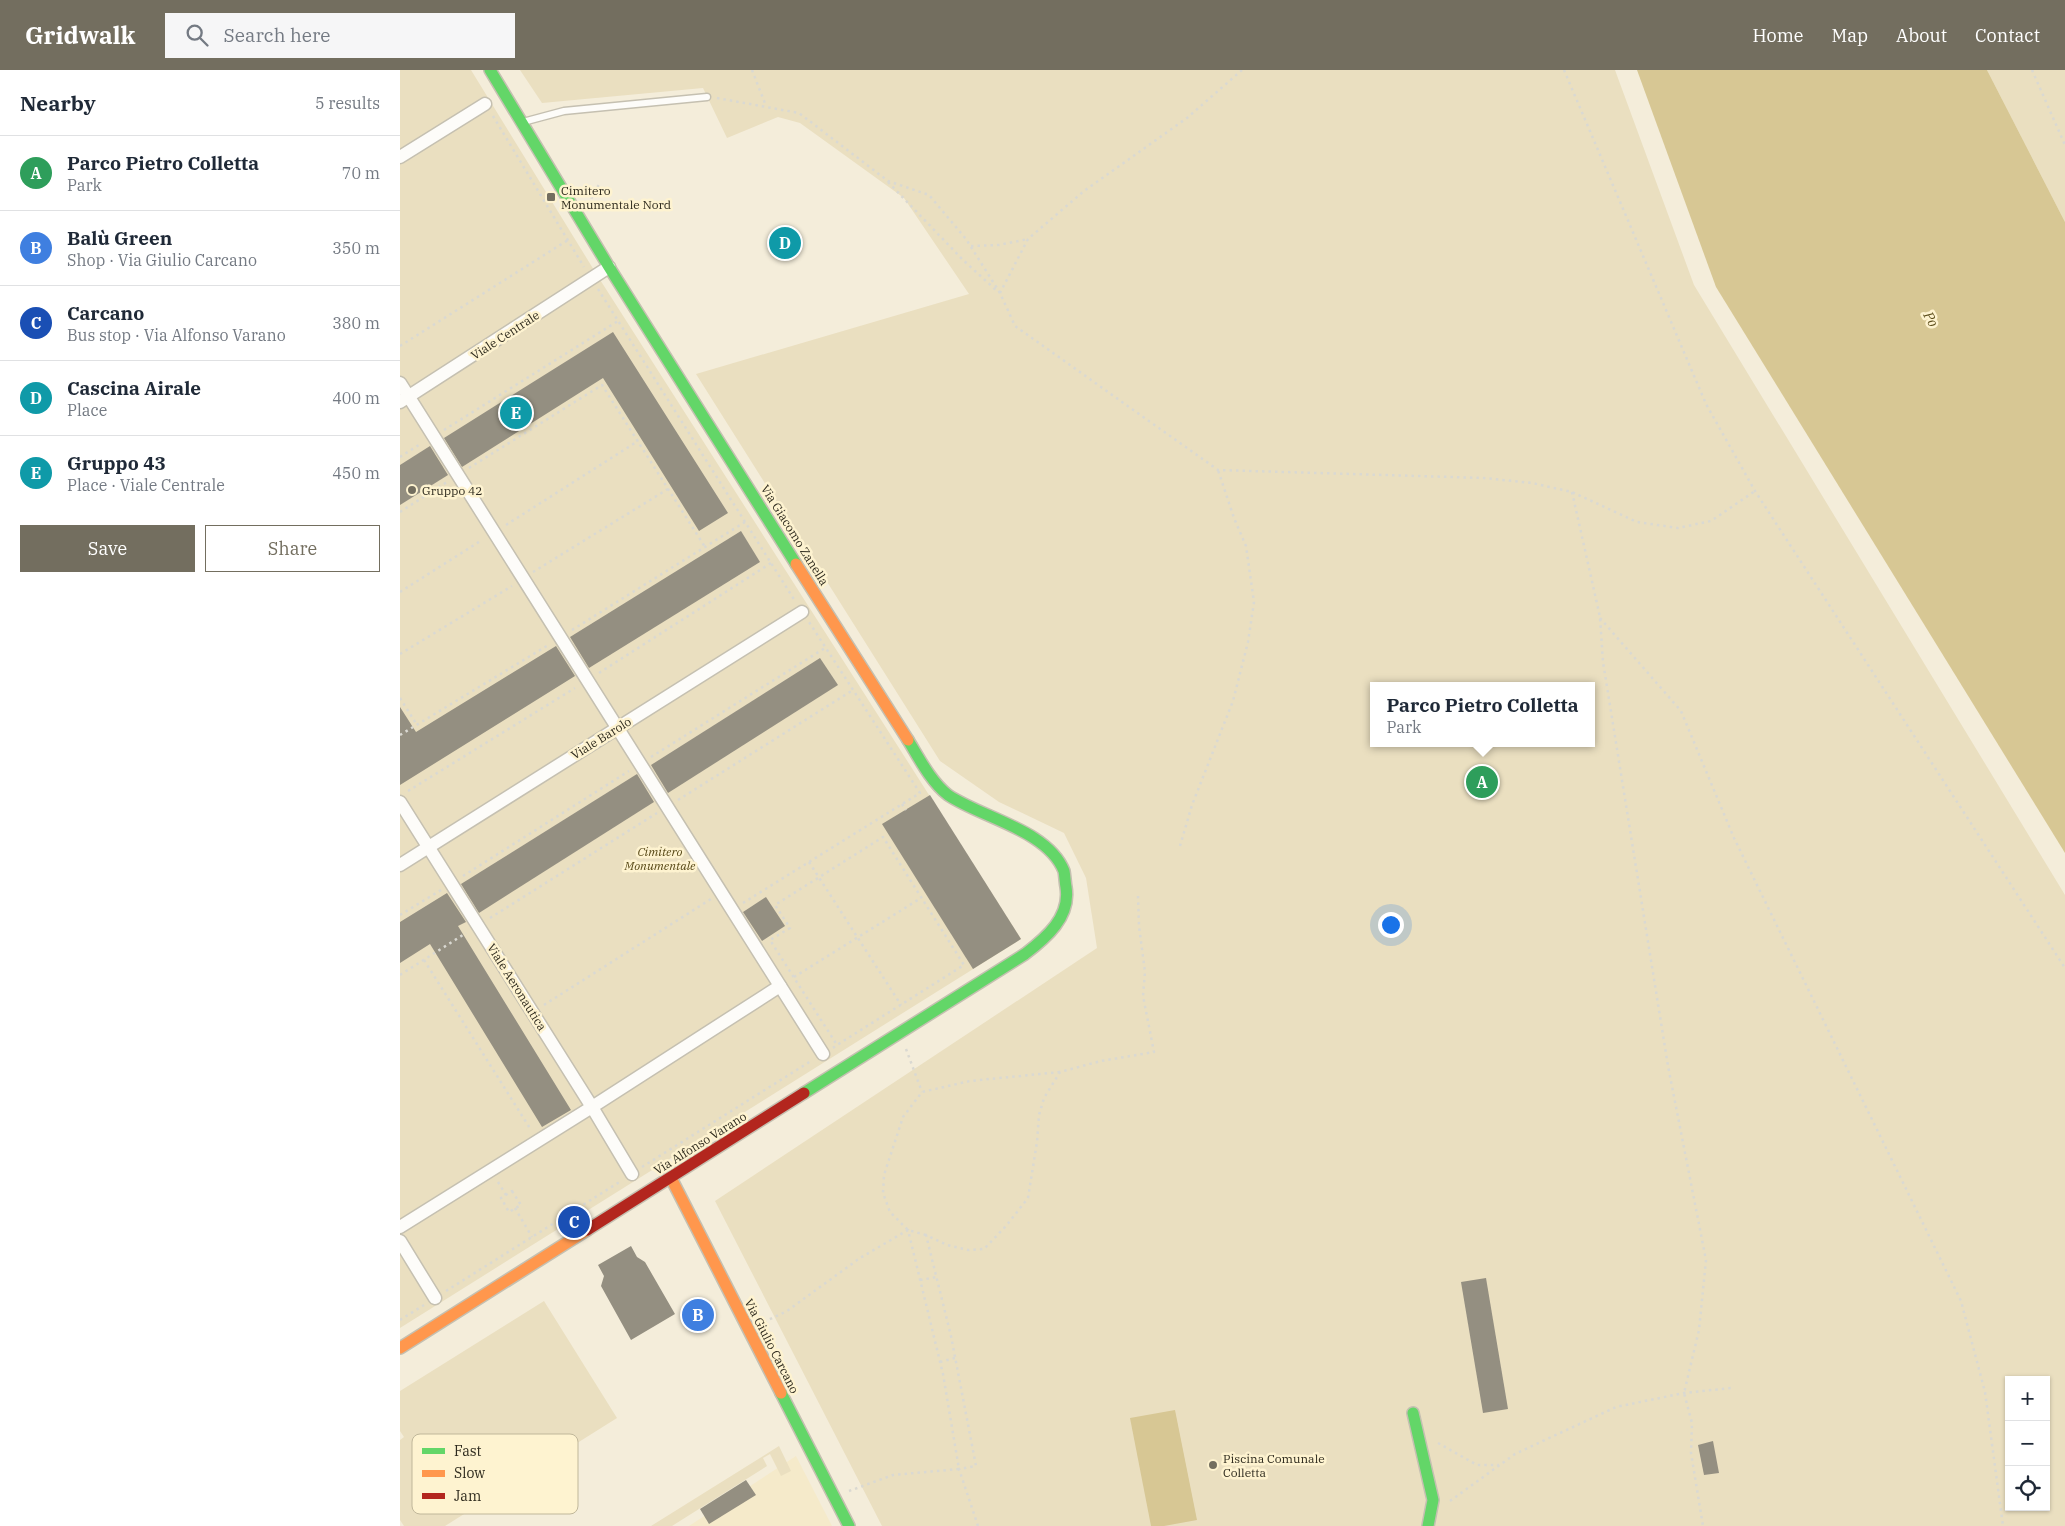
<!DOCTYPE html>
<html lang="en">
<head>
<meta charset="utf-8">
<style>
  body { margin:0; font-family:"IBM Plex Serif",serif; background:#f6f6f7; color:#1f2937 }
  .controls { position:absolute; right:15px; bottom:15px; display:grid; overflow:hidden; border-radius:0px; box-shadow:0 1px 4px #0004 }
  .controls button { width:45px; height:45px; display:grid; place-items:center; padding:0; border:0; border-bottom:1px solid #e0e1e3; background:#fff; color:#1f2937; font:25px sans-serif }
  .you { position:absolute; left:990px; top:854px; width:18px; height:18px; margin:-12px; border:4px solid #fff; border-radius:50%; background:#1a73e8; box-shadow:0 0 0 8px #1a73e833 }
  .badge { display:grid; place-items:center; width:32px; height:32px; border-radius:50%; background:#736e5f; color:#fff; font-size:16px; font-weight:700 }
  .pin { position:absolute; translate:-50% -50%; border:2px solid #fff; box-shadow:0 1px 5px #0006 }
  .popup { position:absolute; left:970px; top:612px; width:225px; height:65px; box-sizing:border-box; display:grid; place-content:center; border-radius:0px; background:#fff; filter:drop-shadow(0 1px 4px #0005); font-size:16px; white-space:nowrap; color:#747a83 }
  .popup b { font-size:19px; color:#1f2937 }
  .popup::after { content:''; position:absolute; left:50%; top:100%; margin-left:-10px; border:10px solid transparent; border-top-color:#fff }
  .list { margin:0; padding:0; list-style:none }
  h2 { display:flex; justify-content:space-between; align-items:center; height:65px; margin:0; padding:0 20px; font-size:21px }
  h2 small { font-size:16px; font-weight:400; color:#747a83 }
  .list li { display:grid; grid-template-columns:32px 1fr auto; gap:15px; align-items:center; box-sizing:border-box; height:75px; padding:0 20px; border-top:1px solid #e0e1e3 }
  .list b { display:block; font-size:19px; white-space:nowrap }
  .list p { margin:0; font-size:16px; white-space:nowrap; color:#747a83 }
  .list em { font-size:16px; font-style:normal; color:#747a83 }
  .actions { display:flex; gap:10px; padding:15px 20px }
  .actions a { flex:1; padding:11px 0; border:1px solid #736e5f; border-radius:0px; text-align:center; font-size:18px; color:#736e5f }
  .actions .main { background:#736e5f; color:#fff }
  .icon { flex:none; width:28px; height:28px; fill:none; stroke:currentColor; stroke-width:2; stroke-linecap:round; stroke-linejoin:round }
  .map { position:relative; flex:none; width:1665px; height:1456px; overflow:hidden }
  header { display:flex; align-items:center; gap:30px; box-sizing:border-box; height:70px; padding:0 25px; background:#736e5f; color:#fff }
  header strong { font-size:24px }
  nav { display:flex; gap:28px; margin-inline-start:auto; font-size:18px }
  .search { width:350px; height:45px; background:#f6f6f7; display:flex; align-items:center; gap:12px; box-sizing:border-box; padding:0 18px; border-radius:0px; color:#747a83; font-size:19px }
  main { display:flex }
  aside { flex:1; background:#fff }
  .map>svg:first-child { display:block }
</style>
</head>
<body>
<header>
<strong>Gridwalk</strong>
<div class="search"><svg class="icon" aria-label="search" viewBox="0 0 24 24"><circle cx="10" cy="10" r="6"/><path d="M15 15l6 6"/></svg>Search here</div>
<nav><a>Home</a><a>Map</a><a>About</a><a>Contact</a></nav>
</header>
<main>
<aside>
<h2>Nearby<small>5 results</small></h2>
<ul class="list">
<li><span class="badge" style="background:#2e9e5b">A</span><div><b>Parco Pietro Colletta</b><p>Park</p></div><em>70 m</em></li>
<li><span class="badge" style="background:#3f7fe0">B</span><div><b>Balù Green</b><p>Shop · Via Giulio Carcano</p></div><em>350 m</em></li>
<li><span class="badge" style="background:#1a4fb4">C</span><div><b>Carcano</b><p>Bus stop · Via Alfonso Varano</p></div><em>380 m</em></li>
<li><span class="badge" style="background:#0f9aa8">D</span><div><b>Cascina Airale</b><p>Place</p></div><em>400 m</em></li>
<li><span class="badge" style="background:#0f9aa8">E</span><div><b>Gruppo 43</b><p>Place · Viale Centrale</p></div><em>450 m</em></li>
</ul>
<div class="actions"><a class="main">Save</a><a>Share</a></div>
</aside>
<div class="map">
<svg width="1665" height="1456" viewBox="0 0 1665 1456">
  <rect width="100%" height="100%" fill="#f4edda"/>
  <!-- built -->
  <path fill="#f5eaca" d="M396 1386 432 1456H289Z"/>
  <!-- green -->
  <g fill="#eadfc0" fill-rule="evenodd">
    <path d="M0 0H71L197 205 621 869 0 1258Z"/>
    <path d="M120 0H1215L1294 215 1665 825V1456H482L315 1131 697 878 686 808 664 763 599 732 540 691 296 304 569 224 504 128 400 53 378 47 327 68 303 18 142 33ZM973 616H1191V673H973ZM1609 1310H1646V1437H1609Z"/>
    <path d="M1587 0H1665V152Z"/>
    <path d="M144 1231 217 1348 45 1456H4L0 1450V1370L4 1367 0 1361V1321Z"/>
    <path d="M379 1376 391 1401 381 1406 370 1384 363 1388 367 1396 272 1456H251Z"/>
  </g>
  <!-- water -->
  <g fill="#d7c794">
    <path d="M1237 0H1587L1665 152V783L1316 217Z"/>
    <path d="M775 1340 797 1450 764 1456H751L730 1348Z"/>
  </g>
  <!-- building -->
  <g fill="#948f81">
    <path d="M213 262 328 443 299 461 203 308 62 397 44 368Z"/>
    <path d="M30 376 48 405 0 435V395Z"/>
    <path d="M341 461 360 492 189 598 170 567Z"/>
    <path d="M156 576 175 606 0 715V637L16 662Z"/>
    <path d="M420 588 438 615 268 723 251 695Z"/>
    <path d="M237 704 254 732 79 843 61 814Z"/>
    <path d="M530 725 621 869 573 899 482 754Z"/>
    <path d="M47 823 66 852 58 856 171 1040 142 1057 30 874 0 893V852Z"/>
    <path d="M366 827 385 856 362 871 343 842Z"/>
    <path d="M231 1176 237 1187 245 1192 275 1244 231 1270 201 1216 204 1206 198 1195Z"/>
    <path d="M1086 1208 1108 1339 1083 1343 1061 1212Z"/>
    <path d="M1313 1371 1319 1403 1304 1405 1298 1375Z"/>
    <path d="M346 1410 356 1425 309 1454 300 1439Z"/>
  </g>
  <g fill="none" stroke-linecap="round" stroke-linejoin="round">
    <defs>
      <path id="lane" d="M123 52 164 41 307 27"/>
      <g id="street">
        <path d="M0 87 85 34"/>
        <path d="M0 313 423 984"/>
        <path d="M0 332 209 197"/>
        <path d="M0 732 192 1037 232 1104"/>
        <path d="M0 795 402 542"/>
        <path d="M0 1157 192 1037 380 916"/>
        <path d="M0 1171 35 1228"/>
      </g>
      <g id="fast">
        <path d="M90 0 209 197 396 494"/>
        <path d="M404 1023 625 884C646 868 671 847 666 817 665 812 665 806 664 801 648 760 582 748 548 725 531 712 519 688 508 670"/>
        <path d="M381 1323 449 1456"/>
        <path d="M1013 1343 1033 1430 1028 1456"/>
      </g>
      <g id="slow">
        <path d="M396 494 508 670"/>
        <path d="M271 1108 381 1323"/>
        <path d="M0 1278 187 1160"/>
      </g>
      <path id="jam" d="M187 1160 404 1023"/>
    </defs>
    <!-- lane casing -->
    <use href="#lane" stroke="#c5c0b1" stroke-width="9"/>
    <!-- street casing -->
    <use href="#street" stroke="#c5c0b1" stroke-width="15"/>
    <!-- fast casing -->
    <use href="#fast" stroke="#c5c0b1" stroke-width="14"/>
    <!-- slow casing -->
    <use href="#slow" stroke="#c5c0b1" stroke-width="14"/>
    <!-- jam casing -->
    <use href="#jam" stroke="#c5c0b1" stroke-width="14"/>
    <!-- path -->
    <g stroke="#dad9d2" stroke-width="2.5" stroke-dasharray="2.5 4" stroke-linecap="butt">
      <path d="M352 0 366 36"/>
      <path d="M842 0 787 48 684 121 628 169 600 223 615 256 818 400 1084 408 1132 413 1172 422 1237 452 1278 458 1311 451 1355 421"/>
      <path d="M1164 0 1306 334 1355 421 1665 898"/>
      <path d="M1632 0 1665 75"/>
      <path d="M317 28 399 43 488 111 529 125 566 169 600 223"/>
      <path d="M93 46 184 197"/>
      <path d="M488 112 563 190 597 221"/>
      <path d="M191 135 192 124 199 115"/>
      <path d="M571 176 599 175 628 169"/>
      <path d="M198 219 395 531"/>
      <path d="M0 276 168 170"/>
      <path d="M44 360 218 251"/>
      <path d="M0 387 22 373"/>
      <path d="M69 398 202 315 305 477"/>
      <path d="M1172 422 1200 547 1203 592 1268 996 1306 1190 1299 1260 1284 1323 1292 1353 1291 1383 1303 1456"/>
      <path d="M0 442 47 412"/>
      <path d="M106 455 238 371"/>
      <path d="M133 502 268 419"/>
      <path d="M0 522 82 470"/>
      <path d="M1200 548 1281 641 1334 768 1561 1231 1585 1322 1603 1456"/>
      <path d="M172 560 345 452"/>
      <path d="M0 584 112 516"/>
      <path d="M199 603 371 493"/>
      <path d="M0 628 17 655"/>
      <path d="M0 665 150 574"/>
      <path d="M251 687 425 578"/>
      <path d="M8 721 175 618"/>
      <path d="M278 730 453 620"/>
      <path d="M502 734 506 740"/>
      <path d="M780 776 792 735 833 631 848 572 854 532 846 476 834 448 818 400"/>
      <path d="M409 792 501 935"/>
      <path d="M63 806 229 701"/>
      <path d="M343 833 520 723 409 552"/>
      <path d="M0 845 41 820"/>
      <path d="M90 848 257 743"/>
      <path d="M24 890 131 1060"/>
      <path d="M0 905 66 863"/>
      <path d="M394 907 521 828"/>
      <path d="M144 935 311 829"/>
      <path d="M433 978 437 975 564 895 483 767 375 835 390 858 370 870 437 975"/>
      <path d="M506 979 522 1022"/>
      <path d="M242 1097 411 991"/>
      <path d="M98 1112 106 1125"/>
      <path d="M112 1121 121 1135 109 1142 101 1128Z"/>
      <path d="M115 1138 132 1167"/>
      <path d="M526 1165 508 1160 490 1142 483 1123 484 1105 503 1047 522 1022 570 1011 660 1002"/>
      <path d="M520 1210 537 1207"/>
      <path d="M46 1221 221 1111"/>
      <path d="M0 1250 24 1235"/>
      <path d="M364 1252 387 1241 460 1188 508 1160 543 1304 559 1399 493 1405 449 1421"/>
      <path d="M540 1292 555 1288"/>
      <path d="M1038 1373 1077 1395H1099"/>
      <path d="M1050 1431 1115 1384 1216 1337 1284 1323 1331 1318"/>
      <path d="M578 1456 559 1399 576 1396 551 1266 526 1165 547 1175 568 1180 584 1179 606 1156 628 1128 637 1072 639 1045 644 1028 660 1002 701 991 754 982 743 926 745 902 739 856 738 826"/>
    </g>
    <!-- lane -->
    <use href="#lane" stroke="#fdfcf9" stroke-width="6"/>
    <!-- street -->
    <use href="#street" stroke="#fdfcf9" stroke-width="12"/>
    <!-- fast -->
    <use href="#fast" stroke="#63d668" stroke-width="11"/>
    <!-- slow -->
    <use href="#slow" stroke="#ff974d" stroke-width="11"/>
    <!-- jam -->
    <use href="#jam" stroke="#b3261e" stroke-width="11"/>
  </g>
  <!-- markers -->
  <g fill="#736e5f" stroke="#fef3d0" stroke-width="2">
    <rect x="146" y="122" width="10" height="10" rx="2.5"/>
    <circle cx="12" cy="420" r="5"/>
    <circle cx="813" cy="1395" r="5"/>
  </g>
  <g text-anchor="middle" dominant-baseline="central" stroke-width="5" stroke-linejoin="round" paint-order="stroke">
    <!-- poi labels -->
    <g font-size="12" fill="#2e2a1d" stroke="#fef3d0" text-anchor="start">
      <text x="161" y="120">Cimitero<tspan x="161" dy="14">Monumentale Nord</tspan></text>
      <text x="22" y="420">Gruppo 42</text>
      <text x="823" y="1388">Piscina Comunale<tspan x="823" dy="14">Colletta</tspan></text>
    </g>
    <!-- street labels -->
    <g font-size="12" fill="#2e2a1d" stroke="#fef3d0">
      <text transform="translate(105 265) rotate(-33)">Viale Centrale</text>
      <text transform="translate(395 465) rotate(58)">Via Giacomo Zanella</text>
      <text transform="translate(201 668) rotate(-32)">Viale Barolo</text>
      <text transform="translate(117 917) rotate(58)">Viale Aeronautica</text>
      <text transform="translate(300 1073) rotate(-32)">Via Alfonso Varano</text>
      <text transform="translate(372 1276) rotate(63)">Via Giulio Carcano</text>
    </g>
    <!-- park labels -->
    <g font-size="12" font-style="italic" fill="#584917" stroke="#fef3d0">
      <text x="260" y="781">Cimitero<tspan x="260" dy="14">Monumentale</tspan></text>
    </g>
    <!-- water labels -->
    <g font-size="14" font-style="italic" fill="#5a4b19" stroke="#fef3d0">
      <text transform="translate(1531 249) rotate(61)">Po</text>
    </g>
  </g>
  <!-- legend -->
  <rect x="12" y="1364" width="166" height="80" rx="8" fill="#fef3d0" stroke="#c0b79a" stroke-width="1"/>
  <rect x="22" y="1378" width="23" height="6" fill="#63d668"/>
  <rect x="22" y="1400" width="23" height="7" fill="#ff974d"/>
  <rect x="22" y="1423" width="23" height="6" fill="#b3261e"/>
  <g font-size="14" fill="#2e2a1d">
    <text x="54" y="1386">Fast</text>
    <text x="54" y="1408">Slow</text>
    <text x="54" y="1431">Jam</text>
  </g>
</svg>
<div class="controls">
<button>+</button>
<button>−</button>
<button><svg class="icon" aria-label="locate" viewBox="0 0 24 24"><circle cx="12" cy="12" r="6"/><path d="M12 2v4M12 18v4M2 12h4M18 12h4"/></svg></button>
</div>
<div class="you"></div>
<div class="pin badge" style="left:1082px;top:712px;background:#2e9e5b">A</div>
<div class="popup"><b>Parco Pietro Colletta</b>Park</div>
<div class="pin badge" style="left:298px;top:1245px;background:#3f7fe0">B</div>
<div class="pin badge" style="left:174px;top:1152px;background:#1a4fb4">C</div>
<div class="pin badge" style="left:385px;top:173px;background:#0f9aa8">D</div>
<div class="pin badge" style="left:116px;top:343px;background:#0f9aa8">E</div>
</div>
</main>
</body>
</html>
